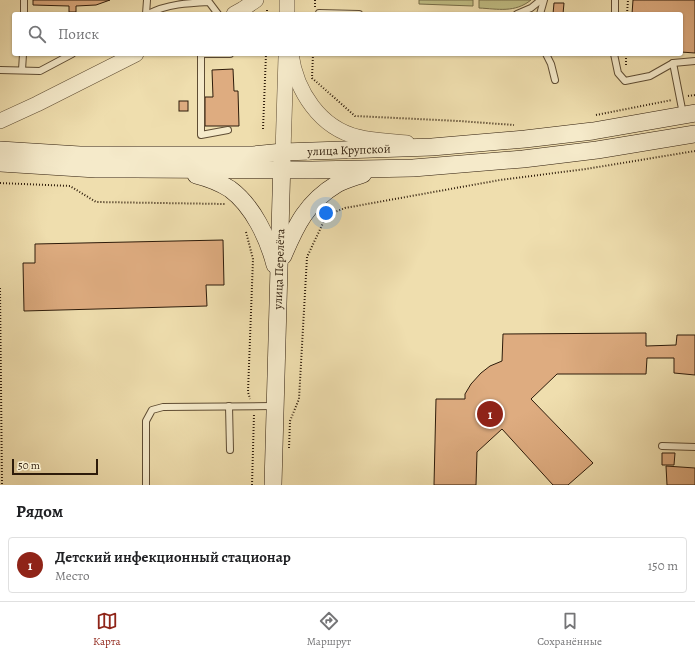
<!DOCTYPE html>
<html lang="ru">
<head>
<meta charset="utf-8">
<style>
  body { margin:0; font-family:Alegreya,serif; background:#f2f2f2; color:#202124 }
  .scale { position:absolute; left:12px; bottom:10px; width:86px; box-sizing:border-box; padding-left:4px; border:2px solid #2d1b0a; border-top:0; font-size:11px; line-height:14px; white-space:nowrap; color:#2d1b0a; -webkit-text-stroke:3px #f5eaca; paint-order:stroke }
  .you { position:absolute; left:326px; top:213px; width:14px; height:14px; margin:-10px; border:3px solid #fff; border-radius:50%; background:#1a73e8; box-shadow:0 0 0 6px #1a73e833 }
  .badge { display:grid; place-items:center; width:26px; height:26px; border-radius:50%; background:#8f2418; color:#fff; font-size:13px; font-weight:700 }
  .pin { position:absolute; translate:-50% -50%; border:2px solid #fff; box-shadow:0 1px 4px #0006 }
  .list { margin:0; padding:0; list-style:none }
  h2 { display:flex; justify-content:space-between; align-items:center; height:52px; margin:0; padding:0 16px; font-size:17px }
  h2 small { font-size:13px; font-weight:400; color:#757577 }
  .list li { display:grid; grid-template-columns:26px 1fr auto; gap:12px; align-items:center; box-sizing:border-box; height:56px; margin:0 8px 8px; padding:0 8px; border:1px solid #e0e0e0; border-radius:4px }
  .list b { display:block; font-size:15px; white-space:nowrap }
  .list p { margin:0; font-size:13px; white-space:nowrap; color:#757577 }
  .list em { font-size:13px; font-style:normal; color:#757577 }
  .icon { flex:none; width:22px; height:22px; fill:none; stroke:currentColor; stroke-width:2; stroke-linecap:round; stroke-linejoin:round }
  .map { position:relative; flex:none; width:695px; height:485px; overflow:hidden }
  .search { position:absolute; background:#fff; box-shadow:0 1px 3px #0004; left:12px; right:12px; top:12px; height:44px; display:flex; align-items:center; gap:10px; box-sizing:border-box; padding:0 14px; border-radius:4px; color:#757577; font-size:15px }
  .sheet { height:116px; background:#fff }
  nav { display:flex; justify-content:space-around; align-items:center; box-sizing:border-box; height:56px; border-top:1px solid #e0e0e0; background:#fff; font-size:11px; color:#757577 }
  nav a { display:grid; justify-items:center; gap:2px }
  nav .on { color:#8f2418 }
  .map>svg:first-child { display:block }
</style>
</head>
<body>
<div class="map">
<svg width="695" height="485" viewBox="0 0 695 485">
  <rect width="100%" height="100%" fill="#efdeae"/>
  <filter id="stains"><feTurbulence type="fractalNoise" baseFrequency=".005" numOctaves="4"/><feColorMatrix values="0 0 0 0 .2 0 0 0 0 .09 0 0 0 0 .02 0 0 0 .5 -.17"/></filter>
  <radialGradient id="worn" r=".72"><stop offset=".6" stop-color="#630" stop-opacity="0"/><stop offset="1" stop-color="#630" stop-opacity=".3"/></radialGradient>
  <!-- green -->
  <g fill="#c1bf85" stroke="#776d48">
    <path d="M419 0H473V6L419 4Z"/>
    <path d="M479 0H531C515 13 498 9 479 8Z"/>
  </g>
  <!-- building -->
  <g fill="#deac80" stroke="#2d1b0a">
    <path d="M33 0H110L96 5 76 6V12H69V6L33 5Z"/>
    <path d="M633 0H695V53L681 52V14H632Z"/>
    <path d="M554 3H564L563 14H553Z"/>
    <path d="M233 69 234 91H238L239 126H205V97H213L212 70Z"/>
    <rect x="179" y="101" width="9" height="10"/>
    <path d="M223 240 224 285H206L207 306 24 311 23 263H35V244Z"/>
    <path d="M646 333V346L676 345 677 335H695V375L674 373V358H647L646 374H557L531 399 593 463 568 485H553L502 429 477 452 476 485H434L436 399H465V394L471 384 481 373 490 366 502 361 503 334Z"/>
    <path d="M662 453H675L674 465H662Z"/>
    <path d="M666 466 695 468V485H667Z"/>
  </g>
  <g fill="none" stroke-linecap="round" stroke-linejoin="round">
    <defs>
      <g id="service">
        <path d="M319 13 359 14"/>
        <path d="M24 14V0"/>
        <path d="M146 14 147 0"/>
        <path d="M148 14C167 4 188 3 209 2L218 14"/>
        <path d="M517 14 531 8 541 0"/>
        <path d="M540 14 544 0"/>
        <path d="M615 14V0"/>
        <path d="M546 54 551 64 555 80"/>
        <path d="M614 54 618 73 625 81 650 76 673 63 695 61"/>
        <path d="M673 63 683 114"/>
        <path d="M0 70 40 71 72 54"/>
        <path d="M22 70 23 54"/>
        <path d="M228 130 201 135V54H230"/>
        <path d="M229 406 230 450"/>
        <path d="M662 446 695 447"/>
        <path d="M146 485V421L152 410 163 407 273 406"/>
      </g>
      <g id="tertiary">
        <path d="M234 14 243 9 256 0"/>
        <path d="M287 14V0"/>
        <path d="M291 54C296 91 320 128 358 137 372 141 392 141 407 143"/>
        <path d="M0 121 37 104 136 54"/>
        <path d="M283 152 286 57"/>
      </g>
      <g id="secondary">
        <path d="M0 150 80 155H253L283 152 432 147 525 139 593 131 695 113"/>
        <path d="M0 163 96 169H135L312 170 413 168 523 159 597 150 695 134"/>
        <path d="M196 175C208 178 219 182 230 189 253 206 268 238 275 265"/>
        <path d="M283 256C296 225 307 202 337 184 344 180 355 177 363 174"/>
        <path d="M273 485 282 159"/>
      </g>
    </defs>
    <!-- service casing -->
    <use href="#service" stroke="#5e4c33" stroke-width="8"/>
    <!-- tertiary casing -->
    <use href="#tertiary" stroke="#5e4c33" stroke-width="16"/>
    <!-- secondary casing -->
    <use href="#secondary" stroke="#2d1b0a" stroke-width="18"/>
    <!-- path -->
    <g stroke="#2d1b0a" stroke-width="2" stroke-dasharray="1 2" stroke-linecap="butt">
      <path d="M315 7V0"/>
      <path d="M267 14V8"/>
      <path d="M627 14 628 0"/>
      <path d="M313 54 312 78 355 116 459 121 514 125"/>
      <path d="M626 65V54"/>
      <path d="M688 96 695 95"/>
      <path d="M596 115 672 100"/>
      <path d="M263 129 266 54"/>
      <path d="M0 183 70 186 96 202 225 204"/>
      <path d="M246 232 253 259 248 392 250 399"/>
      <path d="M0 288 2 485"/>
      <path d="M289 448 290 421 299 399 307 257 324 221 330 214 345 208 500 180 586 169 695 151"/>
      <path d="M252 485 254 414"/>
    </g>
    <!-- service -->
    <use href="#service" stroke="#f5eaca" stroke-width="6"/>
    <!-- tertiary -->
    <use href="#tertiary" stroke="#f5eaca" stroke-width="15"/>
    <!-- secondary -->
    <use href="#secondary" stroke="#f5eaca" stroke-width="17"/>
  </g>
  <g text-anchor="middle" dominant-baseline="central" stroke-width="3" stroke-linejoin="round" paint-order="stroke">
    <!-- street labels -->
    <g font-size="12" fill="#2d1b0a" stroke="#f5eaca">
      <text transform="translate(349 150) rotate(-2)">улица Крупской</text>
      <text transform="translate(279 269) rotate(-88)">улица Перелёта</text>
    </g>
  </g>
  <rect width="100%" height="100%" filter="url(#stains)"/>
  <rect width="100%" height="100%" fill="url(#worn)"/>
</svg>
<div class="scale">50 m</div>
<div class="you"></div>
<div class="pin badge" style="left:490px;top:414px">1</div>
<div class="search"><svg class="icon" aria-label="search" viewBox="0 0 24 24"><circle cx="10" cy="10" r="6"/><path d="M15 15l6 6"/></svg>Поиск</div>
</div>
<section class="sheet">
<h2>Рядом<small></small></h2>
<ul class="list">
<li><span class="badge">1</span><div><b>Детский инфекционный стационар</b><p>Место</p></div><em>150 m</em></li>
</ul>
</section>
<nav>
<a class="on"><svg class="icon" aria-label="map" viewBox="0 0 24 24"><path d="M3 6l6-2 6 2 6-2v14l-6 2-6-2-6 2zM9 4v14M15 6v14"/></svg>Карта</a>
<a><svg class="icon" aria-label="directions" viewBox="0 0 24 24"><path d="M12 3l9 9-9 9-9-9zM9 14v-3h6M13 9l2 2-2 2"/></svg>Маршрут</a>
<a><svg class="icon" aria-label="saved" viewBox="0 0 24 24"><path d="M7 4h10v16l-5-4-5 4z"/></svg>Сохранённые</a>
</nav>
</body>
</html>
